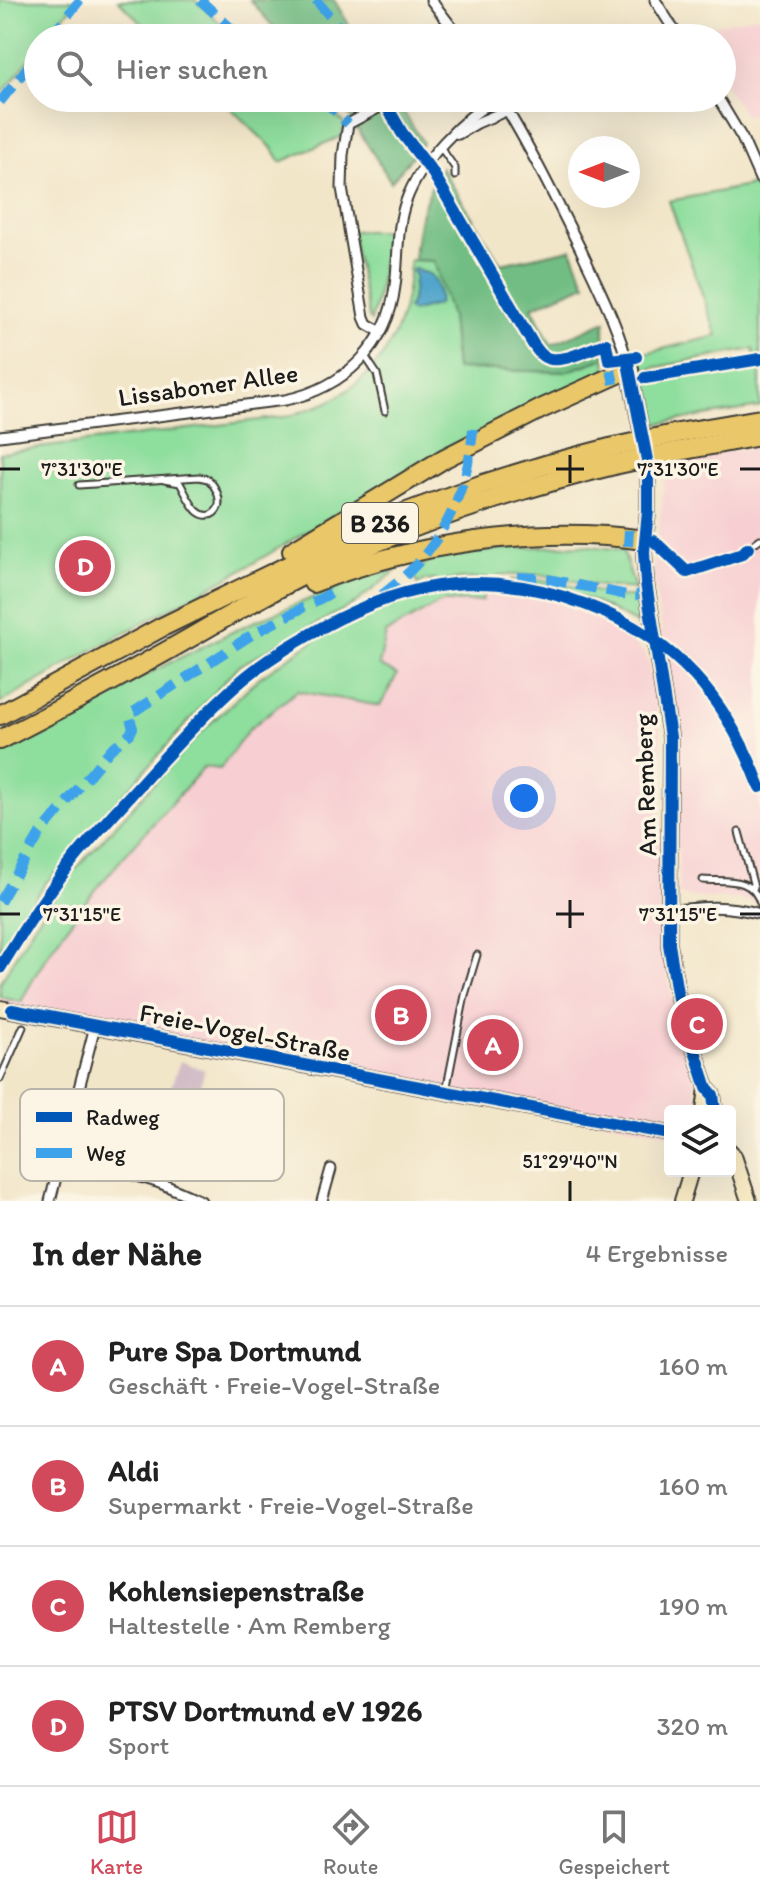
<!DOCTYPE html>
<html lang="de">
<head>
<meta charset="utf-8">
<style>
  body { margin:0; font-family:Itim,sans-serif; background:#f6f6f6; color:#222 }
  .controls { position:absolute; right:24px; bottom:24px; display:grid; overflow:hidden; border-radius:8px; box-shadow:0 8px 32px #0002 }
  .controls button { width:72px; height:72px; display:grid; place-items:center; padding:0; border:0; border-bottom:2px solid #e0e0e0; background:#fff; color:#222; font:40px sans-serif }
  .compass { position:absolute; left:568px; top:136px; width:72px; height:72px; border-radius:50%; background:#fff; box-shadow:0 8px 32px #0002; rotate:270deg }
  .you { position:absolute; left:524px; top:798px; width:28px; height:28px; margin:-20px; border:6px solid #fff; border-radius:50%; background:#1a73e8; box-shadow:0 0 0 12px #1a73e833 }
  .badge { display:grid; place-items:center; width:52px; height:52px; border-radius:50%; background:#d1495b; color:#fff; font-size:26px; font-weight:700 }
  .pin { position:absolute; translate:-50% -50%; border:4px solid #fff; box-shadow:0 2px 8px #0006 }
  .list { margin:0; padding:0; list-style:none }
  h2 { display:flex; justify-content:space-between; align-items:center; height:104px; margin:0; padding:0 32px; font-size:34px }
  h2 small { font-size:26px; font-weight:400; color:#767676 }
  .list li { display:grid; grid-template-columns:52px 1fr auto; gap:24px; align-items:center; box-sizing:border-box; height:120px; padding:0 32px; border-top:2px solid #e0e0e0 }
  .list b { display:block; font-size:30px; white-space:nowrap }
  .list p { margin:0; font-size:26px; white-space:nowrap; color:#767676 }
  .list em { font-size:26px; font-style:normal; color:#767676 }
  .icon { flex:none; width:44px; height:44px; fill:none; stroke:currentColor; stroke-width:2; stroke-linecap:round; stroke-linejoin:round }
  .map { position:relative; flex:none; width:760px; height:1201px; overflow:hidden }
  .search { position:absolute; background:#fff; box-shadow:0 8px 32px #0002; left:24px; right:24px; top:24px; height:88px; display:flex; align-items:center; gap:20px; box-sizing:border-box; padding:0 28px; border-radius:44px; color:#767676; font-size:30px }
  .sheet { height:584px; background:#fff }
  nav { display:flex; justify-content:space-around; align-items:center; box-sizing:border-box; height:112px; border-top:2px solid #e0e0e0; background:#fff; font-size:22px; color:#767676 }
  nav a { display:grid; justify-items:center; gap:4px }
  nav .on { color:#d1495b }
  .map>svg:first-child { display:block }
</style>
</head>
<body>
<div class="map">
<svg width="760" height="1201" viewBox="0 0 760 1201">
  <rect width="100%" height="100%" fill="#fcf5e5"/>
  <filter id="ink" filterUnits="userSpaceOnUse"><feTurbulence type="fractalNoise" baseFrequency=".0125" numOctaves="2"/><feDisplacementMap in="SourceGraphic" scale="16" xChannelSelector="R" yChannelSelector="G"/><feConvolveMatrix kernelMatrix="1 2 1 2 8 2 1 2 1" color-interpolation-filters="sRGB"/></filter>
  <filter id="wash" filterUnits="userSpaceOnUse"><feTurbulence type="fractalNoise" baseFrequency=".006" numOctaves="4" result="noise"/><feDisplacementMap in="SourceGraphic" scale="32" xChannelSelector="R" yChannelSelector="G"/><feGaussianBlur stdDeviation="1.8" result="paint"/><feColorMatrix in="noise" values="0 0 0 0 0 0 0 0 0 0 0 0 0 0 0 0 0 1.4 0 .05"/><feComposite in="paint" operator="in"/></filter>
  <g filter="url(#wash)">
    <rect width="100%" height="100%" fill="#f2e6c9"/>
    <!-- built -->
    <g fill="#f7cfd2">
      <path d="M760 15V113L745 116 722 81V38H694L690 31Z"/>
      <path d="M760 447V904L738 899 686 897 679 894 677 766 673 708 653 572 664 489 663 463Z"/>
      <path d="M464 591 542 597 597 619 643 651 648 660 662 745 659 819 661 937 673 1004 692 1069 697 1098 695 1111H670V1134L0 1005V997L53 912 274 670 319 635 389 601Z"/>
    </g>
    <!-- industrial -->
    <path fill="#d2bdc6" d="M180 1061 205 1070 194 1103 168 1095Z"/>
    <!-- green -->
    <g fill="#8ede9d" stroke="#557d5c" stroke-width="2">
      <path d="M0 0H77L46 38H38V49L0 96Z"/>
      <path d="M118 0H195L230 32 239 38H157Z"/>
      <path d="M220 98H317L345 124 342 136 281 162 273 149Z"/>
      <path d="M754 185 760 199V356L755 357 753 349 641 370 637 355 717 336 669 201Z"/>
      <path d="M351 231H386C383 262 380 291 371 321L369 318Z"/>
      <path d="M410 260 434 261 451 317 456 369 565 372 605 358 607 372 444 449 247 567 96 648 0 703V453L290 416C302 411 314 408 326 403 339 397 351 388 362 379 397 347 408 306 410 260Z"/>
      <path d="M760 361V407L655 424 648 383 649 380Z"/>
      <path d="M582 545 623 550 635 589 600 586 544 575H499L495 578 463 579 438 582 435 580 423 581 419 586 414 575 429 560 498 549Z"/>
      <path d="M397 570 354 604 238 666 122 796 61 871 56 872 50 880 46 882 0 954V747L246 625 371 574Z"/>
      <path d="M511 580H544L621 597H635L639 602 643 627 595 602 544 585 510 581Z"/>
      <path d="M456 584 484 586 482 601 442 602 386 633 379 665 397 675 380 706 297 691 249 729 220 769 204 767C139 841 66 912 21 1002L0 997V983L34 925 74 871 200 733 260 677 321 636 396 598Z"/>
    </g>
    <!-- forest -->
    <g fill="#72bd84" stroke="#476c50" stroke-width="2">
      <path d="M250 0H334L357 38H283Z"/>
      <path d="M334 98H395L423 143 391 182 350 117Z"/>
      <path d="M441 167 501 264 571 249 586 284 532 307 551 345 606 321 604 331 605 358 565 372 456 369 451 317 434 261 414 260C416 225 424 199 441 167Z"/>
    </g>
    <!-- water -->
    <path fill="#4fa4cb" stroke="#366074" stroke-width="2" d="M415 268 421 272C436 272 440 289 439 303L436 305 412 312 408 309C416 294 411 288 415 276L412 271Z"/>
  </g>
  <g filter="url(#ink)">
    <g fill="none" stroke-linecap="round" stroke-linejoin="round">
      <defs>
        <g id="lane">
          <path d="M441 148 455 168V176"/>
          <path d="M365 356 377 374 385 411"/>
          <path d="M79 485 199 477 208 479C212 483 216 489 218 495 223 510 210 522 197 511 190 504 185 492 180 483L164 480"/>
          <path d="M748 548 760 539"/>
          <path d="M739 832 754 887"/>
          <path d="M703 880C727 882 752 876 760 903"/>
          <path d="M0 1079 23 1027"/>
          <path d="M446 1091 465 995 477 955"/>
        </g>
        <g id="street">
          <path d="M431 0 460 38"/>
          <path d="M655 0 679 38"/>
          <path d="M500 98C530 147 555 198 581 250 599 289 619 327 629 369"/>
          <path d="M718 98 742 138 760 179"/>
          <path d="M505 105 531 98"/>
          <path d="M458 134 477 123 508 110"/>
          <path d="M381 332 367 324 364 317 342 188 343 155 348 124 397 98"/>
          <path d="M0 436 285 400C344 388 388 346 395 286 399 257 396 228 406 201 420 162 462 118 498 98"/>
          <path d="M668 911C702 907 727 904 760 914"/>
          <path d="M62 1153 160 1183 201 1201"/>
          <path d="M160 1183 178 1132 176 1116"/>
          <path d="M50 1201 95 1026"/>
          <path d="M322 1201 331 1169"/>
        </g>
        <g id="secondary">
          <path d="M629 369 648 465V511L644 552 646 583 670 737 669 944 678 999 707 1088 713 1095 715 1111"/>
          <path d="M0 1008 670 1134"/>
          <path d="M704 1111 707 1088"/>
          <path d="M730 1151 734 1156 749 1201"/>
          <path d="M682 1201 691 1171"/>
        </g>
        <g id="highway">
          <path d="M678 433 760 419"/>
          <path d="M679 451 760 436"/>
          <path d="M292 551 445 458 543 408 629 369"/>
          <path d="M313 583C414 543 536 525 645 540"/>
          <path d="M0 715 162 627 351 535 407 512 483 484 545 465 610 448"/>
          <path d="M0 740C72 703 144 665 214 624 246 606 277 588 310 572 408 525 509 491 614 465"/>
        </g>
      </defs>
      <!-- lane casing -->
      <use href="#lane" stroke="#3c3a36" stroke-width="9"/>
      <!-- street casing -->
      <use href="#street" stroke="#3c3a36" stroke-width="13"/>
      <!-- secondary casing -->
      <use href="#secondary" stroke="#3c3a36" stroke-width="18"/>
      <!-- highway casing -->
      <use href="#highway" stroke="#3c3a36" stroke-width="22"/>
      <!-- lane -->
      <use href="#lane" stroke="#fff" stroke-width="5"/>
      <!-- street -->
      <use href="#street" stroke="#fff" stroke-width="9"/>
      <!-- secondary -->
      <use href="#secondary" stroke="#f7e9c3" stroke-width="14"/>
      <!-- highway -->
      <use href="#highway" stroke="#eac769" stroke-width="18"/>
      <defs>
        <g id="highway-bridge">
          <path d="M610 448 678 433"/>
          <path d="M614 465 679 451"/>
        </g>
      </defs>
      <!-- highway-bridge casing -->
      <use href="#highway-bridge" stroke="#3c3a36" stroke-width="22" stroke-linecap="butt"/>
      <!-- highway-bridge -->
      <use href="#highway-bridge" stroke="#eac769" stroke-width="18"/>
      <!-- quiet -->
      <g stroke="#3da2ea" stroke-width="10" stroke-dasharray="20 10" stroke-linecap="butt">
        <path d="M200 0 233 30 245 38"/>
        <path d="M316 0 348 38"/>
        <path d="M50 38 80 0"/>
        <path d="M322 98 348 124"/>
        <path d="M0 102 38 54"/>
        <path d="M611 370 614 384"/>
        <path d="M628 546 629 530"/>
        <path d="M517 577 543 578 622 594 639 595"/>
        <path d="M382 595C392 587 402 579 411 570 449 532 469 482 473 429"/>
        <path d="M0 902 40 834 111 749 130 734 133 728 129 715 253 634 333 592"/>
      </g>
      <defs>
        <g id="cycleway">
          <path d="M382 98 402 133 433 173 533 344C536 348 538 352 542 355 557 368 589 348 606 344L609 360 636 357"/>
          <path d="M627 358 648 465V511L644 552 646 583 670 737 669 944 678 999 707 1088 713 1095 715 1111"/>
          <path d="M645 378 760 359"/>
          <path d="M654 541 687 572 742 554 748 548"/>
          <path d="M0 968C22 932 45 896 71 863 95 833 122 805 147 777 177 744 207 711 240 682 264 661 293 644 321 628 410 579 491 568 587 605 676 639 727 699 760 787"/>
          <path d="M12 1010 670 1134"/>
        </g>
      </defs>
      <!-- cycleway casing -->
      <use href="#cycleway" stroke="#fcf5e5" stroke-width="17"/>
      <!-- cycleway -->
      <use href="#cycleway" stroke="#0057b8" stroke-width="12"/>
    </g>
  </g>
  <!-- ticks -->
  <path fill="none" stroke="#1c1c1c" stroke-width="3" d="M570 455V483M0 469H20M556 469H584M740 469H760M570 900V928M0 914H20M556 914H584M740 914H760M570 1181V1201"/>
  <g text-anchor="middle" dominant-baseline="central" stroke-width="7" stroke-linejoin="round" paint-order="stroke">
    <!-- shield labels -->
    <rect fill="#fcf5e5" stroke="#5f5d58" stroke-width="2" x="342" y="503" width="76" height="40" rx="6"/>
    <g font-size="24" font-weight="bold" fill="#1c1c1c">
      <text x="380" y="523">B 236</text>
    </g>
    <!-- street labels -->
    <g font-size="26" fill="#1c1c1c" stroke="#fcf5e5">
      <text transform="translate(208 385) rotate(-8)">Lissaboner Allee</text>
      <text transform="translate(645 785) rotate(-92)">Am Remberg</text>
      <text transform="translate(245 1032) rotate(11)">Freie-Vogel-Straße</text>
    </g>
  </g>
  <!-- legend -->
  <rect x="20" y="1089" width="264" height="92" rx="12" fill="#fcf5e5" stroke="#b9b4a9" stroke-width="2"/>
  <rect x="36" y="1112" width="36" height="10" fill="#0057b8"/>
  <rect x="36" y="1148" width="36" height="10" fill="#3da2ea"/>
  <g font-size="22" fill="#1c1c1c">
    <text x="86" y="1125">Radweg</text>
    <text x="86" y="1161">Weg</text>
  </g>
  <g font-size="20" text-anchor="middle" fill="#1c1c1c" stroke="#fcf5e5" stroke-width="7" stroke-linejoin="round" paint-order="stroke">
    <text x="678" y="476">7°31'30"E</text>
    <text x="82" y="476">7°31'30"E</text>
    <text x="678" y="921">7°31'15"E</text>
    <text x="82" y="921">7°31'15"E</text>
    <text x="570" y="1168">51°29'40"N</text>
  </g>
</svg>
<div class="controls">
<button><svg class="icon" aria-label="layers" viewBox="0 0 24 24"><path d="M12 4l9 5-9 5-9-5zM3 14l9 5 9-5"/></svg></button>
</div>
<svg class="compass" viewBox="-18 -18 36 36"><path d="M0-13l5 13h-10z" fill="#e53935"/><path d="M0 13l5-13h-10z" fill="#767676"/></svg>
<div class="you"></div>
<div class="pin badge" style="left:493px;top:1045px">A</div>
<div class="pin badge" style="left:401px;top:1015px">B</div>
<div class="pin badge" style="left:697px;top:1024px">C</div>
<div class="pin badge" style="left:85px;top:566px">D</div>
<div class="search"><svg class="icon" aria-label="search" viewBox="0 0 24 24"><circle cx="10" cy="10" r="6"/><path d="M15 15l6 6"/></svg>Hier suchen</div>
</div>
<section class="sheet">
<h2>In der Nähe<small>4 Ergebnisse</small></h2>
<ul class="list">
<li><span class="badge">A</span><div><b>Pure Spa Dortmund</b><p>Geschäft · Freie-Vogel-Straße</p></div><em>160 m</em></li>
<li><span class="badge">B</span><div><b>Aldi</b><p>Supermarkt · Freie-Vogel-Straße</p></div><em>160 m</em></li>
<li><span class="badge">C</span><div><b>Kohlensiepenstraße</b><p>Haltestelle · Am Remberg</p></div><em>190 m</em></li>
<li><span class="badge">D</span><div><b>PTSV Dortmund eV 1926</b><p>Sport</p></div><em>320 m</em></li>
</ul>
</section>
<nav>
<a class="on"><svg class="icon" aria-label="map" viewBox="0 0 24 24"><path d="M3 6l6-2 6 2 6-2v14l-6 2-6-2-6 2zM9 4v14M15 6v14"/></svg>Karte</a>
<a><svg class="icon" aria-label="directions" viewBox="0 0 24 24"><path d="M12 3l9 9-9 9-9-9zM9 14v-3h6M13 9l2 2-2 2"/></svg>Route</a>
<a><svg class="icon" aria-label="saved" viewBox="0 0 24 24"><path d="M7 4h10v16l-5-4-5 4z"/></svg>Gespeichert</a>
</nav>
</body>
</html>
